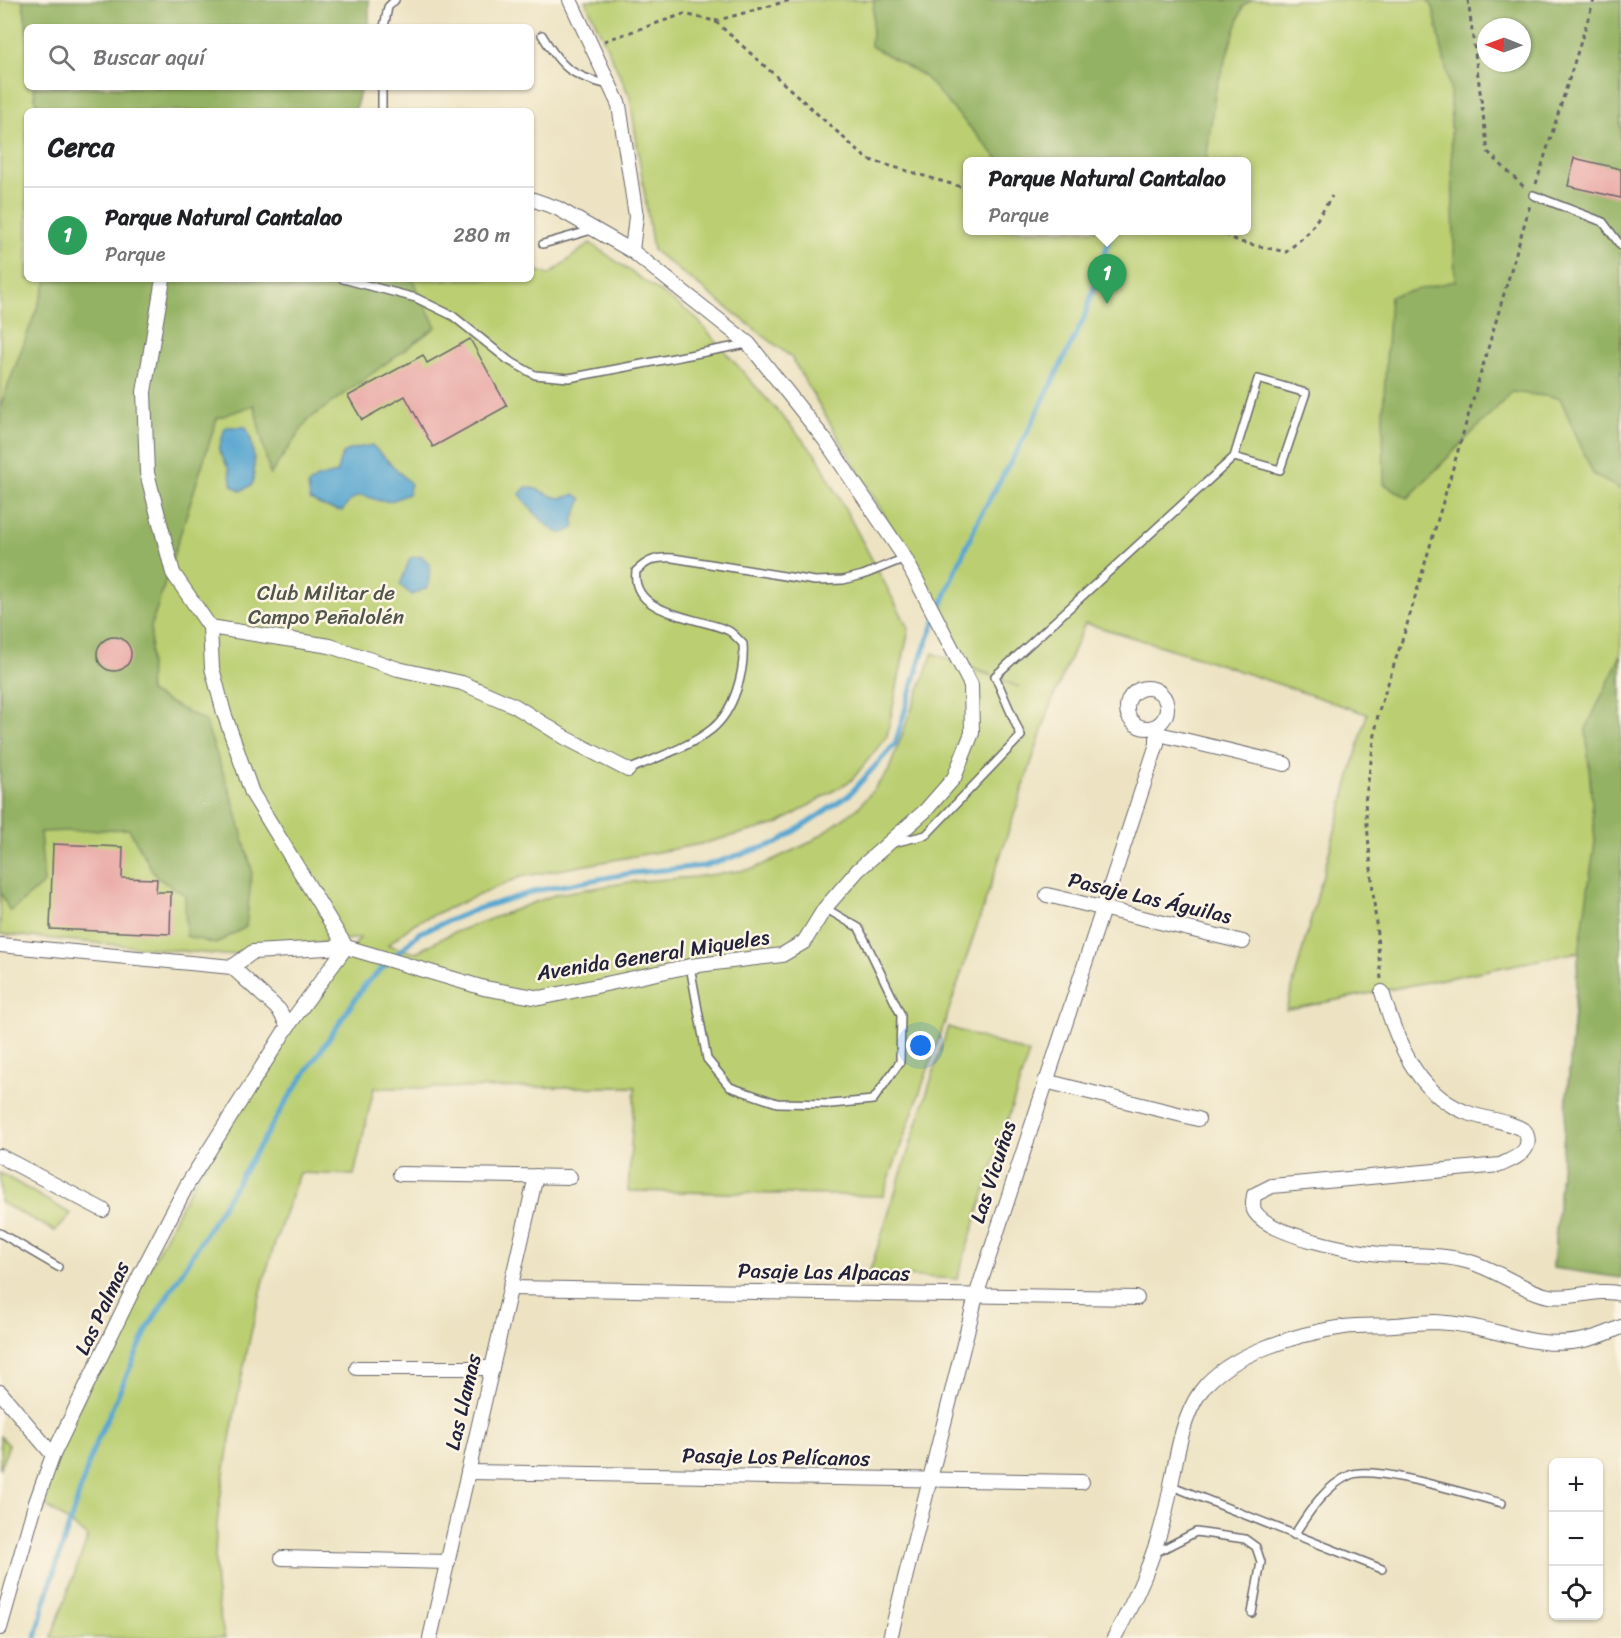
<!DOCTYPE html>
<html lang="es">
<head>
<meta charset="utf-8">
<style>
  body { margin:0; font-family:Sriracha,sans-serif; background:#f6f6f6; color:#202124 }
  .controls { position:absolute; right:18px; bottom:18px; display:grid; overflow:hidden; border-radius:9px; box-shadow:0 2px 4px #0004 }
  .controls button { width:54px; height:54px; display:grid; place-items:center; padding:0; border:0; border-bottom:2px solid #e0e0e0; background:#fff; color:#202124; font:30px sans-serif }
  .compass { position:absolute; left:1477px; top:18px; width:54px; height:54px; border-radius:50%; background:#fff; box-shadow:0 2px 4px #0004; rotate:271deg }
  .you { position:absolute; left:921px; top:1046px; width:21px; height:21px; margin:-15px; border:4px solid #fff; border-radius:50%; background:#1a73e8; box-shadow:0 0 0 9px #1a73e833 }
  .badge { display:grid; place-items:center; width:39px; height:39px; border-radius:50%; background:#0b8043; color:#fff; font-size:20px; font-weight:700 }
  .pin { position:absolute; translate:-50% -50px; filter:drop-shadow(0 2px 3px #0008) }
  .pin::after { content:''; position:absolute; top:32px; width:21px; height:18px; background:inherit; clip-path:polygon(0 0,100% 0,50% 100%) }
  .popup { position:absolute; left:963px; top:157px; width:288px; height:78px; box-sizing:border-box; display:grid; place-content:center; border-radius:9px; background:#fff; filter:drop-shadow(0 2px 4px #0005); font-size:20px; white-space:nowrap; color:#757577 }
  .popup b { font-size:22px; color:#202124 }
  .popup::after { content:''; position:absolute; left:50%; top:100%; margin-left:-12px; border:12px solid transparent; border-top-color:#fff }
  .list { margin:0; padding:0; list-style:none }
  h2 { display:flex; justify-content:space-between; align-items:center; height:78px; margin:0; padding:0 24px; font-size:26px }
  h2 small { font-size:20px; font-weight:400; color:#757577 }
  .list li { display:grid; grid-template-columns:39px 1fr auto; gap:18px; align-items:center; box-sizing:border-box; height:96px; padding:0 24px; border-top:2px solid #e0e0e0 }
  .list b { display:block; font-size:22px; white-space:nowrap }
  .list p { margin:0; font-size:20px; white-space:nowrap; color:#757577 }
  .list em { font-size:20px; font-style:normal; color:#757577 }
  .icon { flex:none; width:33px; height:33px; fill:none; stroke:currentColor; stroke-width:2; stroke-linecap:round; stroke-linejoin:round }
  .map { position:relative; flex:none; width:1621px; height:1638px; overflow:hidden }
  .search { position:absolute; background:#fff; box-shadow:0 2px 4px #0004; left:24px; top:24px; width:510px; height:66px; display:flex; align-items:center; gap:15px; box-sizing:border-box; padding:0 21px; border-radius:9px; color:#757577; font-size:22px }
  .panel { position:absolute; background:#fff; box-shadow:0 2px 4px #0004; left:24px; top:108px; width:510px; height:174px; border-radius:9px }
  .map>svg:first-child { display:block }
</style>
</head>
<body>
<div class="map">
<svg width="1621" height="1638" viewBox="0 0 1621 1638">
  <rect width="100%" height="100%" fill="#fcf5e5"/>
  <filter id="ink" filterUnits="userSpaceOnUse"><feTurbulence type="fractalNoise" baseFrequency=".0167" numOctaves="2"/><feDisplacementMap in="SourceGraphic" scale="12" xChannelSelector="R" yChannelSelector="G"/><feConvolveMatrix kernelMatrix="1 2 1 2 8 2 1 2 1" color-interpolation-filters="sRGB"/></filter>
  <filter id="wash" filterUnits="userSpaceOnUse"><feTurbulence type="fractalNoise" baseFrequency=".008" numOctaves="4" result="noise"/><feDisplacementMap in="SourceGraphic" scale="24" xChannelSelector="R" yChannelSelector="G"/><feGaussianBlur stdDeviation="1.35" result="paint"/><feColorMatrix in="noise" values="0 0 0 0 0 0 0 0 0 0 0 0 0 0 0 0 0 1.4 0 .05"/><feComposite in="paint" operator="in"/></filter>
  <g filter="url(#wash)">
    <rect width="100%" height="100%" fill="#ede3c3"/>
    <!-- green -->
    <g fill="#bbcf72" stroke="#6e7856" stroke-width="1.5" fill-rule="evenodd">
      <path d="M0 0H23L27 32V87H34L37 111H27V279H531V268L549 275 590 243 693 315 817 456 909 629 887 736 852 780 778 824 701 844 520 877 415 923 388 945 415 953 450 934 557 894 630 882 695 877 753 869 809 843 858 808 888 772 933 653 1019 687 968 665 923 581 791 357 653 250 630 97 585 0H1621V1270L1553 1268 1579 952 1286 1010 1367 714 1204 659 1085 623 1052 701 947 1016 883 1196 628 1191 635 1087 374 1088 354 1175 299 1173C288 1206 275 1239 266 1273 251 1327 240 1383 230 1439 218 1505 206 1571 225 1638H51L88 1537 39 1500 64 1436 188 1192 283 1037 360 938 225 955 0 934ZM1486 27H1522V63H1486ZM968 162H1246V230H968Z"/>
      <path d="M948 1027 1029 1053 957 1279 869 1274Z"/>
      <path d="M0 1173 71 1214 55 1231 0 1202Z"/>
      <path d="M0 1436 9 1445 0 1469Z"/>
    </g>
    <!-- forest -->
    <g fill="#94b264" stroke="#5b6a50" stroke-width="1.5" fill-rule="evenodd">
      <path d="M23 0H369V27H27V32Z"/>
      <path d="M874 0H1252L1243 6 1215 92 1206 162 1000 161 924 76 871 46Z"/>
      <path d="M1427 0H1621V490L1593 474 1560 398 1512 392 1408 498 1384 484 1383 414 1390 296 1455 281 1450 88 1433 7ZM1486 27H1522V63H1486Z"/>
      <path d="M34 87H361L355 111H37Z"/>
      <path d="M48 279H412L436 327 308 420 270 475 254 405 217 418 151 627 149 692 205 721 233 801 252 870 246 927 215 944 186 936 185 895 156 877 129 829 40 832 44 883 10 912 0 891V407Z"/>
      <path d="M1621 655V1278L1553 1268 1579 952 1595 842 1586 729Z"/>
    </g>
    <!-- water -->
    <g fill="#56a6d0" stroke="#3c6486" stroke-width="1.5">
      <path d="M225 427H246C254 442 256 469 252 485L240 491 232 485 229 470 219 450Z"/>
      <path d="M372 445 411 484 408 494C402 496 395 501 389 501 368 504 363 481 342 511L327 508 310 500 308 485 317 478 337 473C341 446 348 451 372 445Z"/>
      <path d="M526 487C547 488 551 505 575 494L582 499 574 518V528C569 530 567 534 561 533 549 531 526 504 520 494Z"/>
      <path d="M422 556 430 565 428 587 412 595 400 585 410 558Z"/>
    </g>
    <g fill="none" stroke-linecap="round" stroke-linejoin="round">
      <!-- stream -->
      <path stroke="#56a6d0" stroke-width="5" d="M36 1638 44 1604 93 1450 149 1326 288 1099 364 986 419 933 477 909 539 890 632 873 704 866 777 843 849 795 895 744 922 654 953 576 980 516 1028 431 1084 318 1112 230"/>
    </g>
    <g id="blocks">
      <!-- building -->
      <g fill="#e9a5a3">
        <path d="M1574 158 1621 169V198L1568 186Z"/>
        <path d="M470 339 507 406 433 447 405 396 362 420 348 396 423 355 427 363Z"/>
        <circle cx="114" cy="654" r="17"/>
        <path d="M53 844 123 847 122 878 157 879 156 892H171L170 934 50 929Z"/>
      </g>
    </g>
  </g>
  <g filter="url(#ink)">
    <use href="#blocks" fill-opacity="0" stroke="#69666b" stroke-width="1.5"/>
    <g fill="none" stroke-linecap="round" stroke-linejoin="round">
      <defs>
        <g id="lane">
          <path d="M384 27 388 7 395 0"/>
          <path d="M542 35C563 70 570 74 608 85"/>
          <path d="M382 111V87"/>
          <path d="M1533 195 1603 222 1621 246"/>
          <path d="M543 244 592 230"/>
          <path d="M343 279 416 298 453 316 508 360 535 375 569 378 747 344"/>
          <path d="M628 770C655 758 688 748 712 729 734 711 745 672 743 644 739 640 734 634 729 631 701 617 630 616 636 571 648 560 656 557 673 558L815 581 843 580 863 575 905 558"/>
          <path d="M893 843 926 835 1021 736 995 676 1234 457 1258 379 1306 393 1280 470 1234 457"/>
          <path d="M690 966 707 1059 730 1087 777 1103 831 1104 873 1100 900 1062 901 1015 859 928 825 908"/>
          <path d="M0 1233 58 1267"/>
          <path d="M1172 1486 1382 1569"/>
          <path d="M1294 1535C1309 1512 1324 1487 1350 1475 1373 1464 1473 1496 1502 1503"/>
          <path d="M1155 1553 1196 1532 1245 1539 1256 1547 1261 1562 1252 1613"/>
        </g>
        <g id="street">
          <path d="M570 0 619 105 636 216 632 251"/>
          <path d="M163 279 144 392 147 473 173 573 210 627 212 668 224 713 252 793 346 947"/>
          <path d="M210 627 330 646 398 669 462 683 515 706 566 738 628 770"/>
          <circle cx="1147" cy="708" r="20"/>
          <path d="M1159 734 1285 764"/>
          <path d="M1047 895 1243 942"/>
          <path d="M0 945 232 967 279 1010 288 1026"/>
          <path d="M232 967 253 952 346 947 484 988 540 998 690 966 782 955 804 942 825 908 858 870 925 811 954 778 972 733 971 685 905 558 825 440 749 344 632 251 557 208 531 199"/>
          <path d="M1382 992C1396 1039 1415 1091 1463 1111 1483 1120 1506 1119 1525 1131 1535 1151 1515 1158 1500 1165L1272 1186 1254 1195C1253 1201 1252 1207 1255 1212 1271 1236 1352 1251 1379 1254 1409 1256 1440 1253 1470 1262 1495 1269 1526 1292 1549 1296 1573 1300 1597 1287 1621 1294"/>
          <path d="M1045 1081 1198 1119"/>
          <path d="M0 1156 103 1210"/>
          <path d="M400 1174 570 1177"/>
          <path d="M510 1288 1137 1298"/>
          <path d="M357 1368H492"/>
          <path d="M0 1392 53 1455"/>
          <path d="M468 1472 1082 1482"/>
          <path d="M282 1558 448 1562"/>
          <path d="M0 1628 35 1505 53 1455 141 1273 187 1185 288 1026 346 947"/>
          <path d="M430 1638 536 1176"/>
          <path d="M890 1638 976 1296 1157 744V726"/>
          <path d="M1114 1638C1136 1598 1153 1561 1164 1517 1175 1477 1177 1424 1201 1391 1228 1354 1300 1333 1344 1327 1360 1325 1377 1326 1394 1325 1407 1324 1421 1322 1435 1322 1508 1325 1545 1364 1621 1327"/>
        </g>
      </defs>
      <!-- lane casing -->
      <use href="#lane" stroke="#69666b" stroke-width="10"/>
      <!-- street casing -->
      <use href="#street" stroke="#69666b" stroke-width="16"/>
      <!-- path -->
      <g stroke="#69666b" stroke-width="3" stroke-dasharray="4.5 4.5" stroke-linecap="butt">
        <path d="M1468 0 1488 152 1525 188"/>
        <path d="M715 21 791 0"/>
        <path d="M604 41 684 14 715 21 867 159 968 189"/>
        <path d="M1536 184 1594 0"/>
        <path d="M1217 230 1240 242 1286 252 1309 232 1332 196"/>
        <path d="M1381 979 1365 802 1378 714 1406 628 1530 205"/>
      </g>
      <!-- lane -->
      <use href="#lane" stroke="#fff" stroke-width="7"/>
      <!-- street -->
      <use href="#street" stroke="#fff" stroke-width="14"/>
    </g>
  </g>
  <g text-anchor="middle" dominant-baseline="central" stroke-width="5" stroke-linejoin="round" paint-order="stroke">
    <!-- park labels -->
    <g font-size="21" fill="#50564c" stroke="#fcf5e5">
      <text x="326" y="593">Club Militar de<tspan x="326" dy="24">Campo Peñalolén</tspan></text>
    </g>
    <!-- street labels -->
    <g font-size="21" fill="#22223b" stroke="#fcf5e5">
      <text transform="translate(1150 898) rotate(13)">Pasaje Las Águilas</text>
      <text transform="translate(653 955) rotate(-9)">Avenida General Miqueles</text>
      <text transform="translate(993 1172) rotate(-72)">Las Vicuñas</text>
      <text transform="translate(824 1272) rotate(1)">Pasaje Las Alpacas</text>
      <text transform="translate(102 1308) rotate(-65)">Las Palmas</text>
      <text transform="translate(463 1402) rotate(-77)">Las Llamas</text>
      <text transform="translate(776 1457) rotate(1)">Pasaje Los Pelícanos</text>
    </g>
  </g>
</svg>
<div class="controls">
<button>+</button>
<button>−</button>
<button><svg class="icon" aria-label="locate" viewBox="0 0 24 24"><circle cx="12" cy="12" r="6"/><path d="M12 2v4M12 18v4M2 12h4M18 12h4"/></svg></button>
</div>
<svg class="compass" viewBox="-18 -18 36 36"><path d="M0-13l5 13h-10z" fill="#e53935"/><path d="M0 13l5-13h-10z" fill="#757577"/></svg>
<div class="you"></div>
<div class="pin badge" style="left:1107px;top:304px;background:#2e9e5b">1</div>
<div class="popup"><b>Parque Natural Cantalao</b>Parque</div>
<div class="search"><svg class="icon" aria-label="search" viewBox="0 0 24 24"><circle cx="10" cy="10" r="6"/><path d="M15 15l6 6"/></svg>Buscar aquí</div>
<section class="panel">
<h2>Cerca<small></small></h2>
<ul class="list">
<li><span class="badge" style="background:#2e9e5b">1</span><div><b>Parque Natural Cantalao</b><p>Parque</p></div><em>280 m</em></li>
</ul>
</section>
</div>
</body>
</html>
